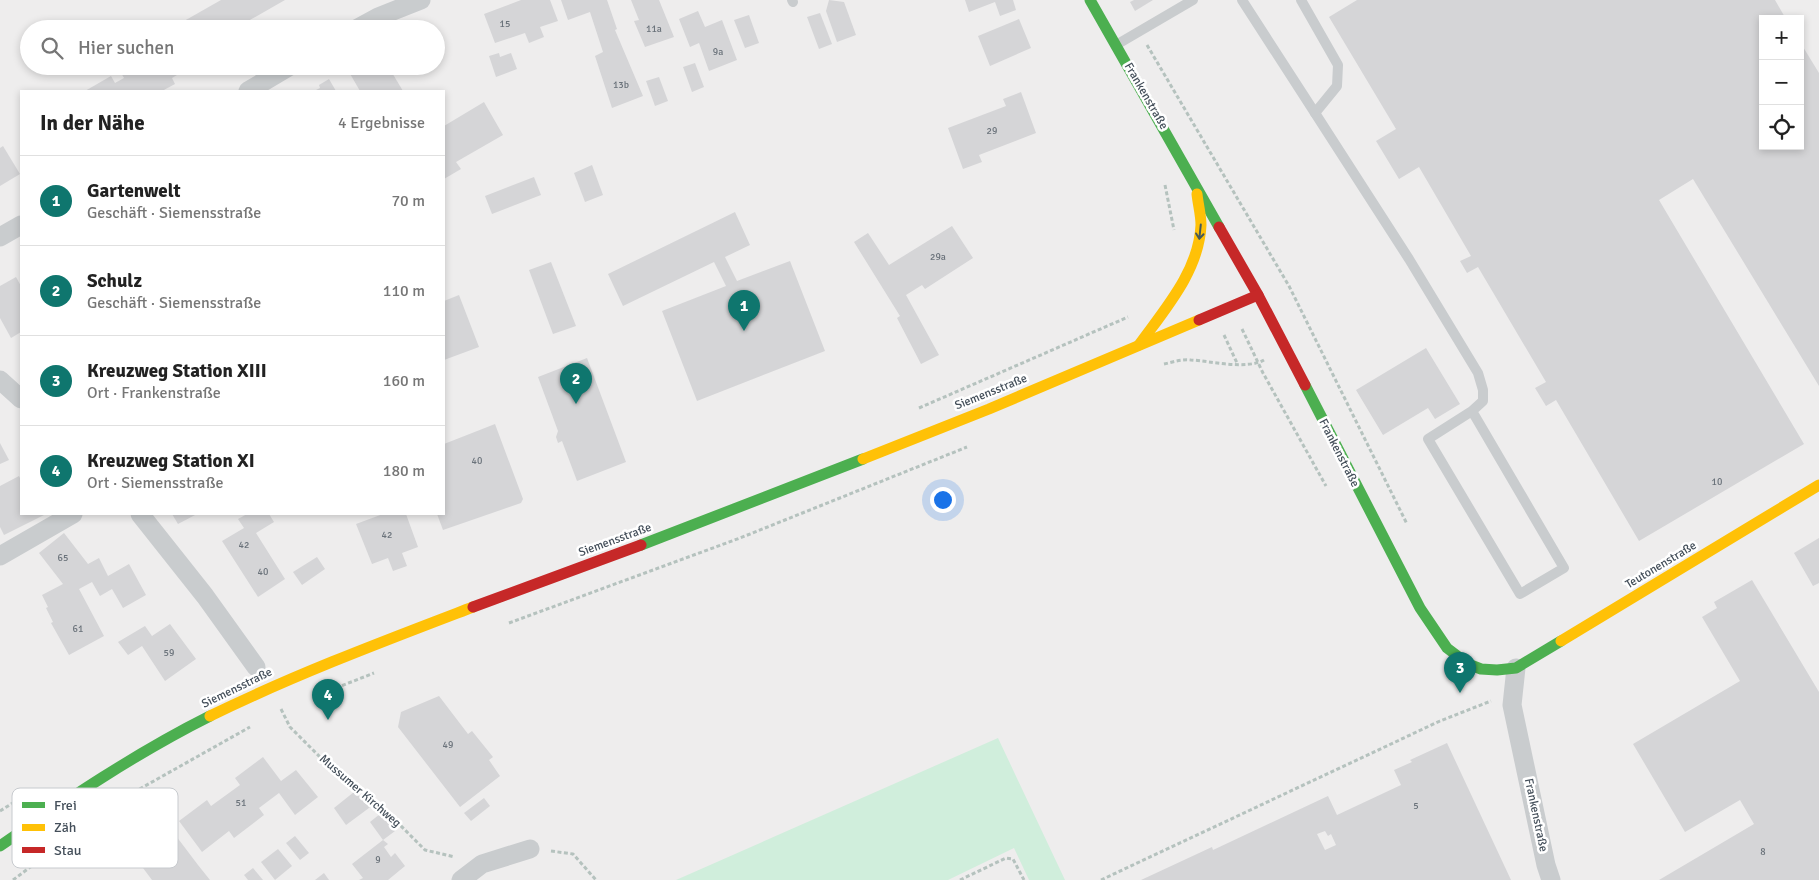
<!DOCTYPE html>
<html lang="de">
<head>
<meta charset="utf-8">
<style>
  body { margin:0; font-family:Signika,sans-serif; background:#f2f2f2; color:#222 }
  .controls { position:absolute; right:15px; top:15px; display:grid; overflow:hidden; border-radius:0px; box-shadow:0 2px 8px #0003 }
  .controls button { width:45px; height:45px; display:grid; place-items:center; padding:0; border:0; border-bottom:1px solid #e0e0e0; background:#fff; color:#222; font:25px sans-serif }
  .you { position:absolute; left:942px; top:499px; width:18px; height:18px; margin:-12px; border:4px solid #fff; border-radius:50%; background:#1a73e8; box-shadow:0 0 0 8px #1a73e833 }
  .badge { display:grid; place-items:center; width:32px; height:32px; border-radius:50%; background:#0f766e; color:#fff; font-size:16px; font-weight:700 }
  .pin { position:absolute; translate:-50% -41px; filter:drop-shadow(0 1px 2px #0008) }
  .pin::after { content:''; position:absolute; top:26px; width:18px; height:15px; background:inherit; clip-path:polygon(0 0,100% 0,50% 100%) }
  .list { margin:0; padding:0; list-style:none }
  h2 { display:flex; justify-content:space-between; align-items:center; height:65px; margin:0; padding:0 20px; font-size:21px }
  h2 small { font-size:16px; font-weight:400; color:#767676 }
  .list li { display:grid; grid-template-columns:32px 1fr auto; gap:15px; align-items:center; box-sizing:border-box; height:90px; padding:0 20px; border-top:1px solid #e0e0e0 }
  .list b { display:block; font-size:19px; white-space:nowrap }
  .list p { margin:0; font-size:16px; white-space:nowrap; color:#767676 }
  .list em { font-size:16px; font-style:normal; color:#767676 }
  .icon { flex:none; width:28px; height:28px; fill:none; stroke:currentColor; stroke-width:2; stroke-linecap:round; stroke-linejoin:round }
  .map { position:relative; flex:none; width:1819px; height:880px; overflow:hidden }
  .search { position:absolute; background:#fff; box-shadow:0 2px 8px #0003; left:20px; top:20px; width:425px; height:55px; display:flex; align-items:center; gap:12px; box-sizing:border-box; padding:0 18px; border-radius:28px; color:#767676; font-size:19px }
  .panel { position:absolute; background:#fff; box-shadow:0 2px 8px #0003; left:20px; top:90px; width:425px; height:425px; border-radius:0px }
  .map>svg:first-child { display:block }
</style>
</head>
<body>
<div class="map">
<svg width="1819" height="880" viewBox="0 0 1819 880">
  <rect width="100%" height="100%" fill="#eeeded"/>
  <!-- green -->
  <path fill="#d0eedc" d="M998 738 1065 880H1029L1014 848 948 880H676Z"/>
  <!-- building -->
  <g fill="#d5d5d7" fill-rule="evenodd">
    <path d="M221 0H285L234 29H170Z"/>
    <path d="M521 0H550L558 21 540 27 544 37 529 43 525 33 495 43 484 14Z"/>
    <path d="M561 0H607L617 29 615 30 643 96 612 108 595 56 603 52 590 12 568 20Z"/>
    <path d="M631 0H659L674 37 645 47 634 21 639 20Z"/>
    <path d="M829 0 844 2 856 35 837 42 826 11Z"/>
    <path d="M965 0H1013L1016 10 1000 16 995 2 969 12Z"/>
    <path d="M1134 0H1153L1135 11 1130 2Z"/>
    <path d="M1357 0H1775L1786 19H1763V146H1800V42L1819 73V386L1693 179 1659 200 1804 444 1639 541 1556 400 1546 406 1535 388 1546 382 1478 267 1467 273 1460 261 1471 256 1419 167 1399 179 1376 141 1396 129 1329 17Z"/>
    <path d="M698 11 705 27 722 20 737 60 709 71 699 43 690 47 679 19Z"/>
    <path d="M820 13 832 44 819 49 807 17Z"/>
    <path d="M749 15 759 43 745 48 734 20Z"/>
    <path d="M1019 19 1031 48 990 66 978 36Z"/>
    <path d="M499 53 500 57 511 53 517 69 496 77 489 56Z"/>
    <path d="M695 63 704 87 692 92 683 67Z"/>
    <path d="M128 66H192L172 78 175 84 162 91H85L111 76 115 83 124 78 120 71Z"/>
    <path d="M358 66H388L403 91H360L349 72Z"/>
    <path d="M659 77 668 101 655 106 646 81Z"/>
    <path d="M329 79 336 91H314L320 88 319 85Z"/>
    <path d="M1021 92 1036 133 979 155 982 162 963 169 948 128 1006 106 1003 99Z"/>
    <path d="M484 102 503 135 456 162 461 169 444 179V126Z"/>
    <path d="M3 146 20 174 0 186V148Z"/>
    <path d="M592 165 603 195 585 202 574 173Z"/>
    <path d="M534 177 541 195 492 214 485 196Z"/>
    <path d="M735 212 750 245 725 257 737 281 790 261 825 351 697 401 662 311 726 286 714 262 623 306 608 274Z"/>
    <path d="M952 226 973 258 925 289 922 285 906 295 939 355 921 364 897 318 900 316 854 242 868 233 889 265Z"/>
    <path d="M551 262 576 326 553 334 529 270Z"/>
    <path d="M16 277 21 286V332L11 338 0 318V286Z"/>
    <path d="M459 295 479 347 444 360V301Z"/>
    <path d="M1426 348 1460 404 1435 419 1428 408 1383 435 1356 390Z"/>
    <path d="M587 358 626 462 577 481 562 441 558 443 556 437 558 431 538 377Z"/>
    <path d="M495 424 523 499 521 503 443 530 437 514H444V444Z"/>
    <path d="M0 443 9 460 0 464Z"/>
    <path d="M19 476 21 480V514H46L4 535 0 527V486Z"/>
    <path d="M172 514H197L178 524Z"/>
    <path d="M247 514H269L274 522 256 533 285 579 258 597 222 541 244 528 238 519Z"/>
    <path d="M383 514H406L418 547 402 553 407 566 393 571 388 558 372 564 356 524Z"/>
    <path d="M64 533 88 564 99 558 108 576 129 564 146 595 123 608 112 589 100 596 92 582 79 589 104 636 69 655 51 623 53 622 46 608 48 607 42 595 63 584 39 553Z"/>
    <path d="M1819 538V583L1813 586 1794 553Z"/>
    <path d="M317 557 325 569 302 585 293 572Z"/>
    <path d="M1752 580 1819 692V880H1659L1754 824 1740 800 1685 832 1633 744 1740 681 1702 617 1717 608 1714 602Z"/>
    <path d="M170 624 196 659 165 681 142 646 128 655 118 642 145 626 152 636Z"/>
    <path d="M439 696 468 734 472 731 493 757 489 760 500 776 460 807 398 727 401 712Z"/>
    <path d="M1447 743 1511 880H1141L1212 847 1213 850 1328 796 1337 815 1401 785 1394 770 1412 762 1410 760ZM1325 831 1328 836 1331 834 1336 845 1325 850 1317 834Z"/>
    <path d="M263 757 281 781 296 770 318 797 295 815 279 793 259 808 264 815 234 838 229 831 202 852 179 821 207 800 211 806 240 785 235 778Z"/>
    <path d="M354 792 373 805 346 825 334 808Z"/>
    <path d="M484 798 490 806 471 821 464 813Z"/>
    <path d="M380 814 395 831 383 840 388 844 384 847 391 857 395 853 405 866 388 880H359L363 878 352 864 383 840 370 822Z"/>
    <path d="M170 828 198 865 210 880H152L134 856Z"/>
    <path d="M295 836 309 853 300 860 286 843Z"/>
    <path d="M278 849 292 866 275 880 261 862Z"/>
    <path d="M253 868 263 880H248L244 875Z"/>
    <path d="M324 873 329 880H315Z"/>
  </g>
  <g fill="none" stroke-linecap="round" stroke-linejoin="round">
    <!-- path -->
    <g stroke="#b5c2be" stroke-width="3" stroke-dasharray="4 2.5" stroke-linecap="butt">
      <path d="M1147 45 1289 286 1407 524"/>
      <path d="M1165 185 1174 230"/>
      <path d="M1242 329 1263 373 1326 486"/>
      <path d="M1224 335 1237 363"/>
      <path d="M1164 364C1173 362 1182 359 1191 360 1211 361 1246 370 1264 360"/>
      <path d="M919 408 1128 317"/>
      <path d="M509 623 740 538 967 447"/>
      <path d="M336 688 374 673"/>
      <path d="M281 709 290 727 333 770 379 804 425 850 455 857"/>
      <path d="M0 811 27 794"/>
      <path d="M551 851 573 854 596 880"/>
      <path d="M13 880 120 800 250 727"/>
      <path d="M960 880 1006 858 1013 859 1024 880"/>
      <path d="M1101 880 1440 721 1491 701"/>
    </g>
    <!-- lane -->
    <g stroke="#c9ccce" stroke-width="10">
      <path d="M792 0 793 2"/>
      <path d="M1242 0 1315 113 1337 86 1338 65 1301 0"/>
      <path d="M1116 45 1193 0"/>
      <path d="M1315 113 1409 259 1478 373 1483 390V401L1472 411 1564 568 1520 594 1428 439 1472 411"/>
    </g>
    <!-- street -->
    <g stroke="#c9ccce" stroke-width="19">
      <path d="M356 29 378 17 421 0"/>
      <path d="M248 91 290 66"/>
      <path d="M0 237 21 225"/>
      <path d="M0 380 21 399"/>
      <path d="M140 514 205 596 256 667"/>
      <path d="M0 556 73 514"/>
      <path d="M1516 668 1512 705 1546 865 1551 880"/>
      <path d="M461 880 482 864 530 849"/>
    </g>
    <!-- fast -->
    <g stroke="#4caf50" stroke-width="11">
      <path d="M1090 0 1219 227"/>
      <path d="M1305 385 1420 608 1447 648 1468 664 1481 669 1497 670 1516 668 1561 641"/>
      <path d="M641 545 863 459"/>
      <path d="M0 846C68 799 136 753 210 716"/>
    </g>
    <!-- slow -->
    <g stroke="#ffc107" stroke-width="11">
      <path d="M1139 345C1165 309 1199 271 1201 225 1201 215 1198 204 1197 194"/>
      <path d="M863 459 989 409 1199 320"/>
      <path d="M1561 641 1819 485"/>
      <path d="M210 716C296 674 384 641 473 607"/>
    </g>
    <!-- jam -->
    <g stroke="#c62828" stroke-width="11">
      <path d="M1219 227 1258 295 1305 385"/>
      <path d="M1199 320 1258 295"/>
      <path d="M473 607 641 545"/>
    </g>
  </g>
  <!-- one-way arrows -->
  <defs><path id="oneway-shaft" d="M-6 0H5M1.5-3L5.5 0L1.5 3" fill="none" stroke-width="1.6" stroke-linecap="round" stroke-linejoin="round" transform="scale(1.25)"/></defs>
  <use stroke="#455959" href="#oneway-shaft" transform="translate(1200 232) rotate(96)"/>
  <g text-anchor="middle" dominant-baseline="central" stroke-width="5" stroke-linejoin="round" paint-order="stroke">
    <!-- number labels -->
    <g font-size="10" fill="#6a727a">
      <text x="505" y="24">15</text>
      <text x="654" y="29">11a</text>
      <text x="718" y="52">9a</text>
      <text x="621" y="85">13b</text>
      <text x="992" y="131">29</text>
      <text x="938" y="257">29a</text>
      <text x="477" y="461">40</text>
      <text x="1717" y="482">10</text>
      <text x="387" y="535">42</text>
      <text x="244" y="545">42</text>
      <text x="63" y="558">65</text>
      <text x="263" y="572">40</text>
      <text x="78" y="629">61</text>
      <text x="169" y="653">59</text>
      <text x="448" y="745">49</text>
      <text x="241" y="803">51</text>
      <text x="1416" y="806">5</text>
      <text x="1763" y="852">8</text>
      <text x="378" y="860">9</text>
    </g>
    <!-- street labels -->
    <g font-size="12" fill="#444f5a" stroke="#fff">
      <text transform="translate(1146 96) rotate(60)">Frankenstraße</text>
      <text transform="translate(991 392) rotate(-22)">Siemensstraße</text>
      <text transform="translate(1339 453) rotate(63)">Frankenstraße</text>
      <text transform="translate(615 540) rotate(-20)">Siemensstraße</text>
      <text transform="translate(1661 565) rotate(-31)">Teutonenstraße</text>
      <text transform="translate(237 688) rotate(-26)">Siemensstraße</text>
      <text transform="translate(360 791) rotate(41)">Mussumer Kirchweg</text>
      <text transform="translate(1536 815) rotate(78)">Frankenstraße</text>
    </g>
  </g>
  <!-- legend -->
  <rect x="12" y="788" width="166" height="80" rx="8" fill="#fff" stroke="#c7cace" stroke-width="1"/>
  <rect x="22" y="802" width="23" height="6" fill="#4caf50"/>
  <rect x="22" y="824" width="23" height="7" fill="#ffc107"/>
  <rect x="22" y="847" width="23" height="6" fill="#c62828"/>
  <g font-size="14" fill="#444f5a">
    <text x="54" y="810">Frei</text>
    <text x="54" y="832">Zäh</text>
    <text x="54" y="855">Stau</text>
  </g>
</svg>
<div class="controls">
<button>+</button>
<button>−</button>
<button><svg class="icon" aria-label="locate" viewBox="0 0 24 24"><circle cx="12" cy="12" r="6"/><path d="M12 2v4M12 18v4M2 12h4M18 12h4"/></svg></button>
</div>
<div class="you"></div>
<div class="pin badge" style="left:744px;top:331px">1</div>
<div class="pin badge" style="left:576px;top:404px">2</div>
<div class="pin badge" style="left:1460px;top:693px">3</div>
<div class="pin badge" style="left:328px;top:720px">4</div>
<div class="search"><svg class="icon" aria-label="search" viewBox="0 0 24 24"><circle cx="10" cy="10" r="6"/><path d="M15 15l6 6"/></svg>Hier suchen</div>
<section class="panel">
<h2>In der Nähe<small>4 Ergebnisse</small></h2>
<ul class="list">
<li><span class="badge">1</span><div><b>Gartenwelt</b><p>Geschäft · Siemensstraße</p></div><em>70 m</em></li>
<li><span class="badge">2</span><div><b>Schulz</b><p>Geschäft · Siemensstraße</p></div><em>110 m</em></li>
<li><span class="badge">3</span><div><b>Kreuzweg Station XIII</b><p>Ort · Frankenstraße</p></div><em>160 m</em></li>
<li><span class="badge">4</span><div><b>Kreuzweg Station XI</b><p>Ort · Siemensstraße</p></div><em>180 m</em></li>
</ul>
</section>
</div>
</body>
</html>
